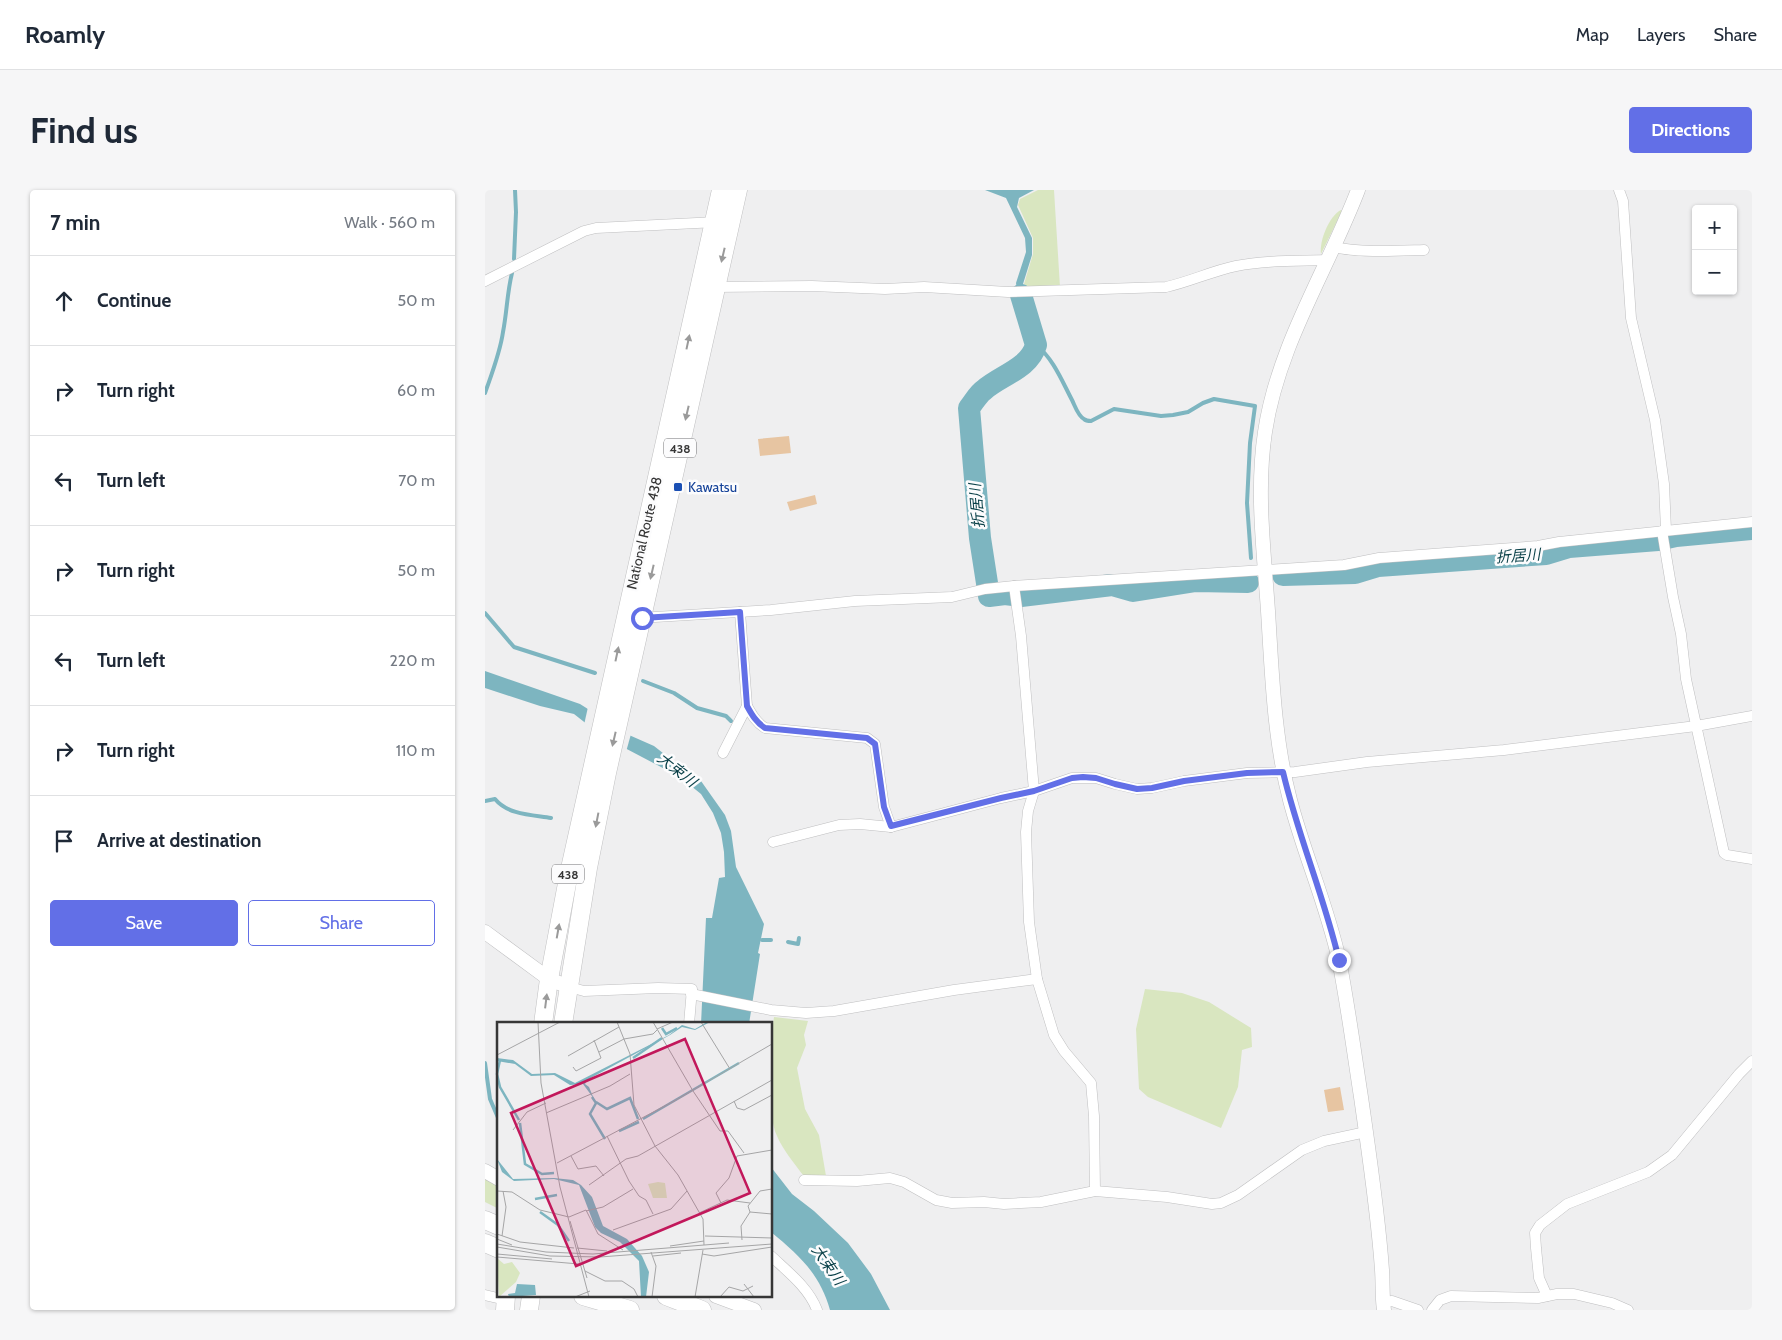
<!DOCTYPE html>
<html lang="en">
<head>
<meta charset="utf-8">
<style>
  body { margin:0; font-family:Cabin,"Noto Sans JP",sans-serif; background:#f6f6f7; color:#1f2937 }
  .controls { position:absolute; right:15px; top:15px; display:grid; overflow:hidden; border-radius:5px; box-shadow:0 1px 4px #0004 }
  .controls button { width:45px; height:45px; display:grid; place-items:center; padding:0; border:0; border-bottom:1px solid #e0e1e3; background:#fff; color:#1f2937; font:25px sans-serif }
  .stop { position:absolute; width:15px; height:15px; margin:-11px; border:4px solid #626fe7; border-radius:50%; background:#fff }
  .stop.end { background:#626fe7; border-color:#fff; box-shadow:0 1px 5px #0008 }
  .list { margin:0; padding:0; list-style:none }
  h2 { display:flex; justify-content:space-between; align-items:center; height:65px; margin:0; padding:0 20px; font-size:21px }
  h2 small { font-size:16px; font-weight:400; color:#747a83 }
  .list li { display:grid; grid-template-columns:32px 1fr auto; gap:15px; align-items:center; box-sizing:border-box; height:90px; padding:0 20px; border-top:1px solid #e0e1e3 }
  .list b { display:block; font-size:19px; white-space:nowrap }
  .list em { font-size:16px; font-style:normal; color:#747a83 }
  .actions { display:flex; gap:10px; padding:15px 20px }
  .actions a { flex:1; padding:11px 0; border:1px solid #626fe7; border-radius:5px; text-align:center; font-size:18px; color:#626fe7 }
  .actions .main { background:#626fe7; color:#fff }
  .icon { flex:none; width:28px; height:28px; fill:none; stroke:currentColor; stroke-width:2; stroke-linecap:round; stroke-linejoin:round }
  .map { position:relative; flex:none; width:1267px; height:1120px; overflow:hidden; border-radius:5px }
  header { display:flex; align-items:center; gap:30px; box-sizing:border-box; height:70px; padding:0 25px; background:#fff; border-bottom:1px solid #e0e1e3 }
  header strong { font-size:24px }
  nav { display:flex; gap:28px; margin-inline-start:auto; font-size:18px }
  .intro { display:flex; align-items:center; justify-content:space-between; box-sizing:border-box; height:120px; padding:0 30px }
  h1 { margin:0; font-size:35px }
  .button { padding:12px 22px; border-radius:5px; background:#626fe7; color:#fff; font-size:18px; font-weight:700 }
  main { display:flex; gap:30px; padding:0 30px }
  aside { flex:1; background:#fff; border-radius:5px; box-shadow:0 1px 4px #0004 }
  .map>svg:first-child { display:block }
</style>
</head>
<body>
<header>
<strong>Roamly</strong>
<nav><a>Map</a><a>Layers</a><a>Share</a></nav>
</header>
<div class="intro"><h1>Find us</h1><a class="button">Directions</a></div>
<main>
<aside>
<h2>7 min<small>Walk · 560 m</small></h2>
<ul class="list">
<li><svg class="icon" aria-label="ahead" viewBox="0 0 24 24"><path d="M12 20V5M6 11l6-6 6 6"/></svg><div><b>Continue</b></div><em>50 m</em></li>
<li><svg class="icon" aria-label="right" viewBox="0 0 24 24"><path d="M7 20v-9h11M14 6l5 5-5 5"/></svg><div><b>Turn right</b></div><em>60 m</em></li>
<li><svg class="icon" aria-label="left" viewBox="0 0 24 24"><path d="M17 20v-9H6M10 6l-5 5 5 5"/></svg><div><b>Turn left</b></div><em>70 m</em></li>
<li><svg class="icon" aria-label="right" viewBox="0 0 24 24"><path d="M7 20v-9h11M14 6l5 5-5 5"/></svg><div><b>Turn right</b></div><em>50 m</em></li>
<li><svg class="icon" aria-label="left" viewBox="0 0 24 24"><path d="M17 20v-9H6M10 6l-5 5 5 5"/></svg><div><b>Turn left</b></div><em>220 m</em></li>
<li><svg class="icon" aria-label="right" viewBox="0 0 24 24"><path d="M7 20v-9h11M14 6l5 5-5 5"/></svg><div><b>Turn right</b></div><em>110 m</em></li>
<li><svg class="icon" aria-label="arrive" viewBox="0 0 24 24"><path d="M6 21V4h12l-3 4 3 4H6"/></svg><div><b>Arrive at destination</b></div></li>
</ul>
<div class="actions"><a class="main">Save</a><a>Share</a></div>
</aside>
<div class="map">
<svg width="1267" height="1120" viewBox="0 0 1267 1120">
  <rect width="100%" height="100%" fill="#efeff0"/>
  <!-- green -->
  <g fill="#d9e6c0">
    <path d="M553 0H569L575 97 540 98 539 94 548 64V48L533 15 535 9Z"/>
    <path d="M856 20 857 21 836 64C834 51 844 26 856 20Z"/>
    <path d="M660 799 697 803 724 812 766 838 767 857 757 860 753 897 736 938 663 907 654 899 651 839Z"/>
    <path d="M289 827 323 831 319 845 321 855 312 878 320 919 334 945 341 986 318 985C309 973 298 960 292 946 281 923 285 853 289 827Z"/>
    <path d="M0 988C15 996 18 1001 12 1018L0 1012Z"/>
  </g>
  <!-- water -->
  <g fill="#7db5c0">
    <path d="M500 0H549L534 8 532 17 547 48V65L538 94 547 134H541L533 107 531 93 541 62 540 48 521 8Z"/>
    <path d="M0 481 95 514 144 545 169 556 188 571 201 577 216 591 240 625 246 641 251 677 279 734 273 763 275 764 264 834H216L221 728H227L234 688 240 687 239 662 236 643 228 623 216 604 195 587 117 546 89 524 55 516 0 498Z"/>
    <path d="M286 977 307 1004 329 1021 363 1053 386 1084 405 1120H345C335 1084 314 1065 286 1042Z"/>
  </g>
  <!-- pier -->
  <path fill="#efeff0" d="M103 517 146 544 141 562 116 548 99 535Z"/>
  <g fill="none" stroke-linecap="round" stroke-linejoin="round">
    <!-- stream -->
    <g stroke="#7db5c0" stroke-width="4">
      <path d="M29 69 31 22 30 0"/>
      <path d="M551 155C568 168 577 191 587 210 590 216 593 226 599 229 601 231 604 231 606 231L629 219 676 226 688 225 703 222 718 213 729 209 770 216 765 253 762 313 766 368"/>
      <path d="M0 203C7 183 15 163 18 142 22 122 22 103 27 83"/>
      <path d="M0 423 29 457 110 483"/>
      <path d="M158 491 189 503 212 518 241 526 246 531"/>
      <path d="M0 611 10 609C23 625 48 625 66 628"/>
      <path d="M277 750H286"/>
      <path d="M303 752 313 754 314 748"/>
      <path d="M0 873 5 909 14 930"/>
    </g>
    <!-- river -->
    <g stroke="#7db5c0" stroke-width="22">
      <path d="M536 105 551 155C544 179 516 185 499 200 493 204 489 212 484 218L495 348 504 406 520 404 536 406 627 395 648 401 711 391 763 392"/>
      <path d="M798 385 870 383 893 376 1061 364 1084 357 1173 350 1191 346 1267 339"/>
    </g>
  </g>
  <!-- building -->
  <g fill="#e7c5a2">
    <path d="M304 246 306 263 275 266 273 249Z"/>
    <path d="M330 305 332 314 305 321 302 312Z"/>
    <path d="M855 897 859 920 843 922 839 900Z"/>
  </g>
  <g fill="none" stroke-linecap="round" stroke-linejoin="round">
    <defs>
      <g id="street">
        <path d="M1134 0 1138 11 1146 128 1170 230 1179 294 1181 340"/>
        <path d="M848 57C877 63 909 61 939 60"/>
        <path d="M0 91 99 41 111 38 232 32"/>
        <path d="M228 97 327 96 400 99 439 97 523 102 681 97C704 92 727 81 751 76 780 70 812 71 843 70"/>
        <path d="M1177 341 1188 407 1196 444 1201 489 1239 663 1242 665 1267 669"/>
        <path d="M529 396 536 446 549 601 543 621 541 642 544 732 552 789 569 845 579 861 606 893 609 926 610 1001"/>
        <path d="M255 422 262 516C267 525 271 532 280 538L382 548 390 554 399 617 406 637"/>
        <path d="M153 428 286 420 370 411 467 407 500 399 529 396 859 375 894 368 1053 356 1074 352 1267 332"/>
        <path d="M238 563 262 516"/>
        <path d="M288 652 354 635 375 634 406 637 516 608 549 601 587 588H611L630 594 652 599 667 598 699 591 762 583 810 582 882 572 1019 560 1211 536 1267 526"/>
        <path d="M84 797 99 801 173 798 207 799 204 834"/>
        <path d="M206 804 286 820 321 823 349 821 469 800 552 789"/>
        <path d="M319 990 372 991 405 988 419 992 451 1010 467 1013 499 1012 519 1014 556 1012 610 1001 682 1007 727 1014 736 1013 753 1005 817 960 839 951 881 942"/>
        <path d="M286 1066C303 1082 324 1098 332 1120"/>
        <path d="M0 1105 21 1110"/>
        <path d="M1062 1106 1054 1088 1051 1058 1050 1043 1055 1035 1082 1014 1163 982 1187 965 1254 884 1267 871"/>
        <path d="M898 1112 907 1111 933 1120"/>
        <path d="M947 1120 955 1110 966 1106 1053 1108 1072 1104H1089L1127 1113 1143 1120"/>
      </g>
      <g id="secondary">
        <path d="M873 0C842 81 793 155 780 242 771 301 779 362 783 421 787 484 789 549 805 610 819 664 842 715 854 770 863 816 869 862 876 907 884 964 893 1022 897 1080 898 1093 897 1107 899 1120"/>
        <path d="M0 742 64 789 84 797"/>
        <path d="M0 981 14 989"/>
        <path d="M231 1106 269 1120"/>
      </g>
      <g id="highway">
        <path d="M58 834 64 789 84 683 236 0"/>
        <path d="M78 834 103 678 122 583 253 0"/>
        <path d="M0 1030 14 1036"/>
        <path d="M0 1053 14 1059"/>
        <path d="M98 1106 145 1120"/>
        <path d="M181 1106 217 1120"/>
        <path d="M20 1120 21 1106"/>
        <path d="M44 1120 46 1106"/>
      </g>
    </defs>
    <!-- street casing -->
    <use href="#street" stroke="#bfbfc0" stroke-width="11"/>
    <!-- secondary casing -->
    <use href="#secondary" stroke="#bfbfc0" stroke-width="15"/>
    <!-- highway casing -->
    <use href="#highway" stroke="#bfbfc0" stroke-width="19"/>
    <!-- street -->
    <use href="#street" stroke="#fff" stroke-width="10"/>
    <!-- secondary -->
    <use href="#secondary" stroke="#fff" stroke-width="14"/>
    <!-- highway -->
    <use href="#highway" stroke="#fff" stroke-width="18"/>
  </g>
  <!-- one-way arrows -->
  <defs><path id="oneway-solid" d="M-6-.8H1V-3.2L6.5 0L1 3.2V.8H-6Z" transform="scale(1.25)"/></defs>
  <g fill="#9a9a9a">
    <use href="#oneway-solid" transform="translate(238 65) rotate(103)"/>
    <use href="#oneway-solid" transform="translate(203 152) rotate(-78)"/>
    <use href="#oneway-solid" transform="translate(202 223) rotate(103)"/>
    <use href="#oneway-solid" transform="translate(167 382) rotate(103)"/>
    <use href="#oneway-solid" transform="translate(132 464) rotate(-78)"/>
    <use href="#oneway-solid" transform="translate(129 549) rotate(103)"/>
    <use href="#oneway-solid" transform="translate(112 630) rotate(101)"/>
    <use href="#oneway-solid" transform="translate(73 741) rotate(-80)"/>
    <use href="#oneway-solid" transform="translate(61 811) rotate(-83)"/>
  </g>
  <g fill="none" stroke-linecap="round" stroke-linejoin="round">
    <!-- route -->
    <path stroke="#626fe7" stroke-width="6" d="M157 428 255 422 262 516C267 525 271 532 280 538L382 548 390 554 399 617 406 636 516 608 549 601 587 588 598 587 611 588 630 594 652 599 667 598 699 591 762 583 798 582C813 646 839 706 854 770"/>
  </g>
  <!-- markers -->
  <rect fill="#1a4fb4" stroke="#fcfcfd" stroke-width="2" x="188" y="292" width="10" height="10" rx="2.5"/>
  <g text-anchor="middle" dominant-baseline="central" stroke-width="5" stroke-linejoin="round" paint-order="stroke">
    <!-- shield labels -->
    <g fill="#fcfcfd" stroke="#717172" stroke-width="1">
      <rect x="179" y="248.5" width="32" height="19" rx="4"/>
      <rect x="67" y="674.5" width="32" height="19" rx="4"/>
    </g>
    <g font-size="12" font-weight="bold" fill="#363636">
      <text x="195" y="258">438</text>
      <text x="83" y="684">438</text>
    </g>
    <!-- transit labels -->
    <g font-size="14" fill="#164399" stroke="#fcfcfd" text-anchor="start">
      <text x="203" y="297">Kawatsu</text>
    </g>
    <!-- street labels -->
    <g font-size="14" fill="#363636" stroke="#fcfcfd">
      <text transform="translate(159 343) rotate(-77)">National Route 438</text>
    </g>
    <!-- water labels -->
    <g font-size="15" font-style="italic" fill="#083f47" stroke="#fcfcfd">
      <text transform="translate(492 316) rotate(-95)">折居川</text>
      <text transform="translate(1033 366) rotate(-4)">折居川</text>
      <text transform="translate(192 580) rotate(38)">大束川</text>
      <text transform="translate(343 1075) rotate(55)">大束川</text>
    </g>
  </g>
  <!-- overview -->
  <g transform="translate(12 832)">
    <rect width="275" height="275" fill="#efeff0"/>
    <path d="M161 160 168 161 170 176H156L151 162ZM0 236 7 242 15 240 23 251 19 260 2 275Z" fill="#d9e6c0"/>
    <path d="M210 0H213L198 8 185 5 173 13 90 58 88 62 92 65 97 77 86 62 73 63 57 53 34 54 18 42 0 39V36L16 38 35 52 58 51 78 61 172 13 185 3 198 7ZM0 137 16 157 57 156 76 158 84 163 95 175 106 204 130 217 145 234 152 250 149 275H144L142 239 123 220 104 211 98 205 82 163 57 157 17 159 5 150ZM20 262 38 263 39 273 12 275 11 272 18 271Z" fill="#7db5c0"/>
    <path fill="none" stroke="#7db5c0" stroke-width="2.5" d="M165 6 169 12 180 6M136 36 165 16M3 38 0 52 3 65 22 98M95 75 99 81 93 92 108 117M99 80 110 87 133 76 141 97M146 97 242 41M23 101 28 142 45 152 57 151M122 109 142 100M38 177 60 173M43 190 61 203 72 219"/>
    <path fill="none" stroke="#a5a5a6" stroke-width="1" d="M41 0 44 61 63 165 92 275M120 0 133 32 137 83 158 124 181 153 206 197 207 223M156 0 196 69M204 0 233 47M160 7 176 0M102 30 127 17 156 12 160 8M0 33 63 0M71 34 122 5M76 45 79 49 104 36 97 18M196 69 223 109H231L247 131M237 79 240 86 247 88 275 73M49 91 113 64 133 52M16 108 30 90 49 81M110 114 132 159 142 174 149 178 156 192M74 134 81 147 99 144 107 154M60 141 179 78 275 22M92 163 129 137 141 134 275 58M0 169 15 170 43 188 72 195M224 181 219 171 232 156 240 134 275 128M89 189 106 185 136 167M253 190 275 192M202 191 230 178 253 181M72 195 89 188 101 212 126 228M73 199 90 256M116 208 174 187 190 169M0 212 23 220 77 226M5 214 9 185 6 169M208 214 275 216M0 217 15 223M245 218 244 204 253 190 251 184 263 169 275 167M0 222 49 230 96 232 232 221M173 224 207 219M0 225 53 234 103 235 275 222M80 226 110 229M154 230 159 244 155 275M0 232 55 237M205 232 217 234 275 225M156 234 184 231M0 235 82 242M88 249 108 259H125L137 267 141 275M247 262 257 275M78 275 93 269M198 275 206 228M223 275 232 265 246 269 256 264"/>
    <path fill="#c2185b" fill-opacity="0.15" stroke="#c2185b" stroke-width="2.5" d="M188 17 253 171 79 244 14 91Z"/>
    <rect width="275" height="275" fill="none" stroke="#363636" stroke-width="2.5"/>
  </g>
</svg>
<div class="controls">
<button>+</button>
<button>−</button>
</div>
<div class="stop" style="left:157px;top:428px"></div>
<div class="stop end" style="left:854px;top:770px"></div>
</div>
</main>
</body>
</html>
